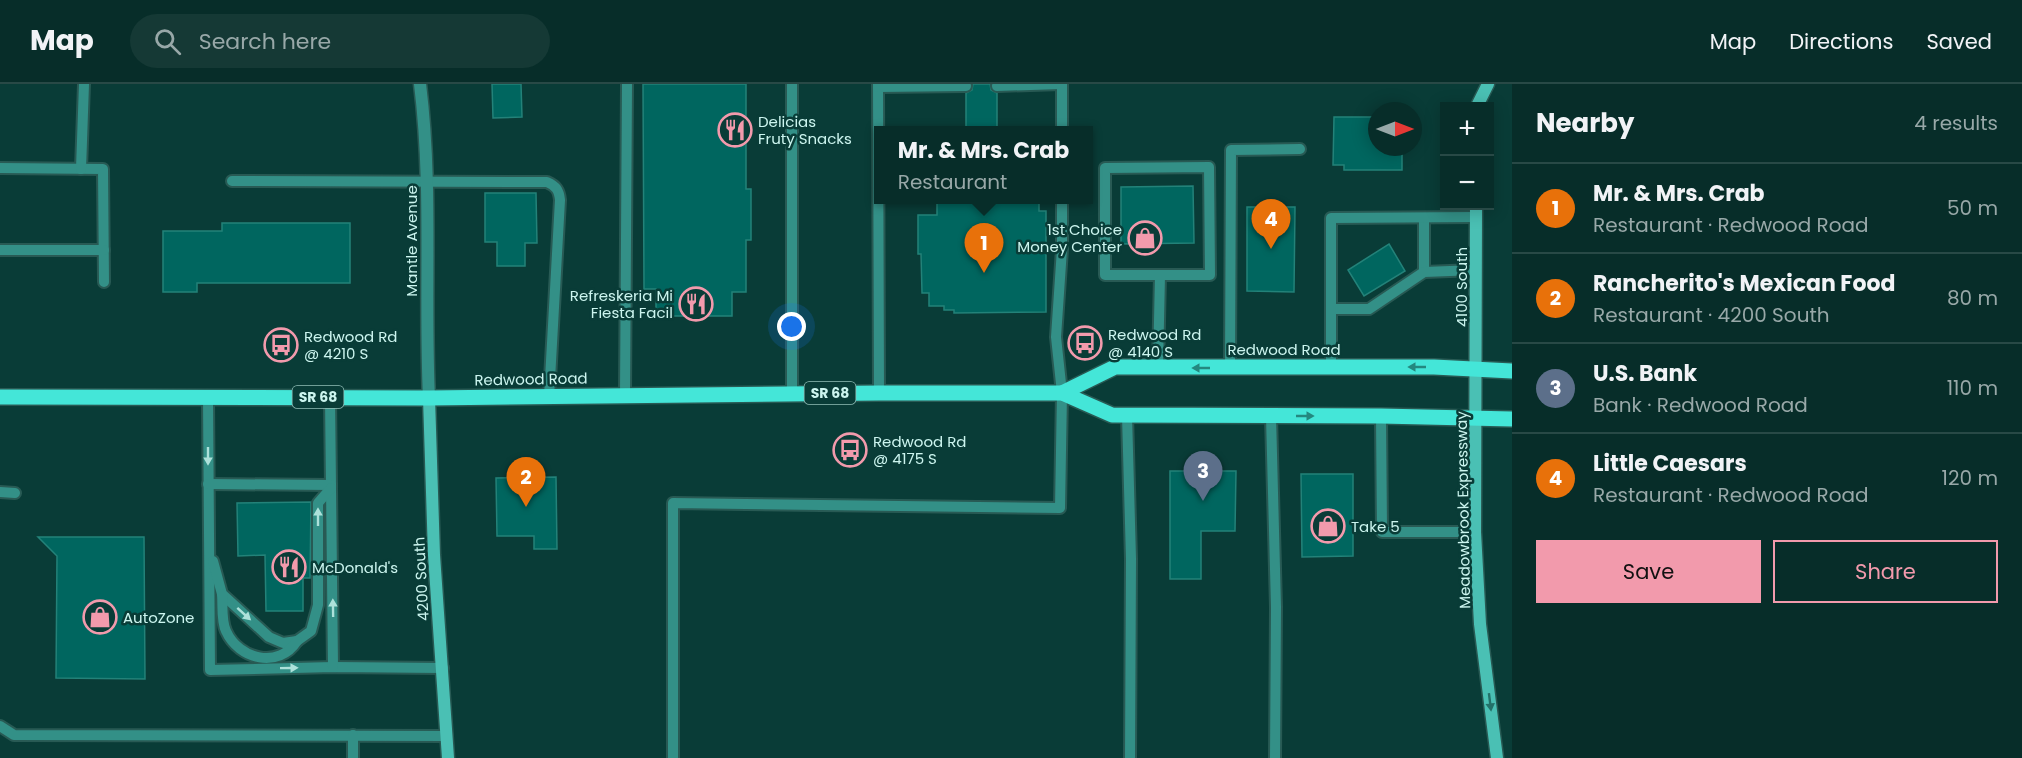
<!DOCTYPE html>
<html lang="en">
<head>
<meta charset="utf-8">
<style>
  body { margin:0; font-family:Poppins,sans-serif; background:#153935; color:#f1f3f6 }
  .controls { position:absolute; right:18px; top:18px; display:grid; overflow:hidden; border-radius:0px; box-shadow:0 3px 15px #0003 }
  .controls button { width:54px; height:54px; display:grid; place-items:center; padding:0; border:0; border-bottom:2px solid #284946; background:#072d29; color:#f1f3f6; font:30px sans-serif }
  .compass { position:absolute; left:1368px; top:18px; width:54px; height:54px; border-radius:50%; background:#072d29; box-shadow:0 3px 15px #0003; rotate:90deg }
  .you { position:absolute; left:792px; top:243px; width:21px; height:21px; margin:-15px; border:4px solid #fff; border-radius:50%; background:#1a73e8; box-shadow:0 0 0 9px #1a73e833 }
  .badge { display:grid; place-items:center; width:39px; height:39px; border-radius:50%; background:#f29aac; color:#fff; font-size:20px; font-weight:700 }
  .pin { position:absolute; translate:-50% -50px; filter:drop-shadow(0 2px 3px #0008) }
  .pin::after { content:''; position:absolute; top:32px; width:21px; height:18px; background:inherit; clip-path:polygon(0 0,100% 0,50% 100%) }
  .popup { position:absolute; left:874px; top:42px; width:219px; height:78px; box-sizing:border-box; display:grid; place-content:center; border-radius:0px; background:#072d29; filter:drop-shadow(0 2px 4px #0005); font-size:20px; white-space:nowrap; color:#98a8a8 }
  .popup b { font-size:22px; color:#f1f3f6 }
  .popup::after { content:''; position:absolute; left:50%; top:100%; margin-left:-12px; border:12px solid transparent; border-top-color:#072d29 }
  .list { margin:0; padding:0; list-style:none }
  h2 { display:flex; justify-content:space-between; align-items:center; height:78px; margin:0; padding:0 24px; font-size:26px }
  h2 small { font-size:20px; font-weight:400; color:#98a8a8 }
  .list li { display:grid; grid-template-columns:39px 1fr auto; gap:18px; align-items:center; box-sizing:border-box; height:90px; padding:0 24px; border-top:2px solid #284946 }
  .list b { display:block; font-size:22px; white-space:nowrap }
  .list p { margin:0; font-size:20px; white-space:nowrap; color:#98a8a8 }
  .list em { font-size:20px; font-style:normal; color:#98a8a8 }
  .actions { display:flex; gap:12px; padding:18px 24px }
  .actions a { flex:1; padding:14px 0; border:2px solid #f29aac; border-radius:0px; text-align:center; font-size:21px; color:#f29aac }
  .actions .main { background:#f29aac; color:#111 }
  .icon { flex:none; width:33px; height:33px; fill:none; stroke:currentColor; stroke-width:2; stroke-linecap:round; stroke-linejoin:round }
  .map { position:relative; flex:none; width:1512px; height:674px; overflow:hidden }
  header { display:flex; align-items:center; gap:36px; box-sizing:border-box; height:84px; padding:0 30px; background:#072d29; border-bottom:2px solid #284946 }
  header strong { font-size:28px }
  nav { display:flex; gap:33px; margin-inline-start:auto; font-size:21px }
  .search { width:420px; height:54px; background:#153935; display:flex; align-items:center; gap:15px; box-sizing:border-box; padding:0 21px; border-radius:33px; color:#98a8a8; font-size:22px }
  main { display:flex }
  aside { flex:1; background:#072d29 }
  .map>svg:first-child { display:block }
</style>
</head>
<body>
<header>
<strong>Map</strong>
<div class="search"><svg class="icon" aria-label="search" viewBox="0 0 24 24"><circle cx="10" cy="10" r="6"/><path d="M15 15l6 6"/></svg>Search here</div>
<nav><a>Map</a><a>Directions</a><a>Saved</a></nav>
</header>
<main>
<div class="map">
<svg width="1512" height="674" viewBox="0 0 1512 674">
  <rect width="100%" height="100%" fill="#093c37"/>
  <!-- building -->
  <g fill="#00665f" stroke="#238279" stroke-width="1.5">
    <path d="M492 0H521L522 33 493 34Z"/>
    <path d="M643 0H746V105H751V156H746V208H732V232H656V205H644Z"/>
    <path d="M973 0H990L991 6 997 9V46H966V9L972 6Z"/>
    <path d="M1334 33H1377V63H1402V86H1344V81H1333Z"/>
    <path d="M1193 102 1194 159 1121 160V103Z"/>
    <path d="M485 109H536L537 159H525V182H497V158H485Z"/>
    <path d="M937 116H1039V127H1046V228L954 229V226H944V222H929V209H922L921 170H918V131H937Z"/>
    <path d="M1247 123H1295L1294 208 1247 207Z"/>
    <path d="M222 139H350V199H197V208H163V147H222Z"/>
    <path d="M1389 160 1405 187 1364 212 1348 186Z"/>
    <path d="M1170 387H1236L1235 447H1201V495H1170Z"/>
    <path d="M1301 390H1353V472L1302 473Z"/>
    <path d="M556 393 557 465H534V452H497L496 394Z"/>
    <path d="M311 418 310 494H303V527H266L265 471 238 472 237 419Z"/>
    <path d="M38 453H144L145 595 56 594 57 472Z"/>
  </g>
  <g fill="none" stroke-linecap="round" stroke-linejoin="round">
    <defs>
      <g id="lane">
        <path d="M792 0V309"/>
        <path d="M878 0 879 309"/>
        <path d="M997 2 1061 0"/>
        <path d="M878 3 966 2"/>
        <path d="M1062 46V0"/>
        <path d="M0 84 103 85 104 198"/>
        <path d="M81 85 84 0"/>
        <path d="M232 97 547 98C556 102 559 106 560 116L549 313"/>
        <path d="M0 166H104"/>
        <path d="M1424 188V134"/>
        <path d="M1331 225H1369L1424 188 1476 186"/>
        <path d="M1158 283 1160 191H1210L1209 83 1105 84V191H1160"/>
        <path d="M1331 283V134L1476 133"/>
        <path d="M1230 284 1231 66 1300 65"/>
        <path d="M625 312 627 0"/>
        <path d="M208 313 210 586 333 583 443 584"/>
        <path d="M330 313 333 583"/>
        <path d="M1127 331 1131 475 1130 674"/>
        <path d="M1271 332 1276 523 1275 674"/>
        <path d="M1381 332 1382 448H1475"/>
        <path d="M208 400 331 401"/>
        <path d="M0 408 15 409"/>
        <path d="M213 477 222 510 269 553 283 559 297 557 311 547 318 521V419L331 404"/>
        <path d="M222 510C223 520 221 537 226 547 239 576 279 585 297 557"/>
        <path d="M0 642 14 651 447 652"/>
        <path d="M353 674V651"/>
        <path d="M673 674V419L1060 424 1062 309 1056 253 1062 165V116"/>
      </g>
      <path id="street" d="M420 0C433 104 424 209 429 314"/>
      <g id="secondary">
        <path d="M1477 22 1488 0"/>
        <path d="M1476 122 1475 448 1480 540 1497 674"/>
        <path d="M429 314 434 471 448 674"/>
      </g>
      <g id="primary">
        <path d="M1062 309 1115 283H1434L1512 287"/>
        <path d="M0 313 429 314 879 309H1062L1112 331 1381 332 1512 335"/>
      </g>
    </defs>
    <!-- lane casing -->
    <use href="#lane" stroke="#285a54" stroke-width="14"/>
    <!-- street casing -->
    <use href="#street" stroke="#285a54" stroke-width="15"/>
    <!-- secondary casing -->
    <use href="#secondary" stroke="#285a54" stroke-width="15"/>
    <!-- primary casing -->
    <use href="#primary" stroke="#285a54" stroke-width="18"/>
    <!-- lane -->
    <use href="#lane" stroke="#339087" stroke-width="10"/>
    <!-- street -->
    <use href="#street" stroke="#339087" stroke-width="12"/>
    <!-- secondary -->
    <use href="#secondary" stroke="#4ac0b4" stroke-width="12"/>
    <!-- primary -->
    <use href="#primary" stroke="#44e6d8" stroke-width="15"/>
  </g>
  <!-- one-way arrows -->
  <defs><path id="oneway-solid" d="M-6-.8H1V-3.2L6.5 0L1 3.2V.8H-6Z" transform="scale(1.5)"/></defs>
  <g fill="#24887f">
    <use href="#oneway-solid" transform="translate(1417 283) rotate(180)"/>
    <use href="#oneway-solid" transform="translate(1201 284) rotate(-180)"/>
    <use href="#oneway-solid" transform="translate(1305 332)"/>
  </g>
  <g fill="#ade1da">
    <use href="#oneway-solid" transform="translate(208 372) rotate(90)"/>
    <use href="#oneway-solid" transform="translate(318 433) rotate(-90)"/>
    <use href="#oneway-solid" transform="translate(333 524) rotate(-91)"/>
    <use href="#oneway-solid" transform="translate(244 530) rotate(42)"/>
    <use href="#oneway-solid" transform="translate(289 584) rotate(-1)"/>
  </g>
  <use fill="#237169" href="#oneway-solid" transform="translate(1490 618) rotate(83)"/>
  <!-- icons -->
  <defs>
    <symbol id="restaurant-ring" viewBox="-11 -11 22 22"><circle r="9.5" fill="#093c37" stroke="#f29aac" stroke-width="1.5"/><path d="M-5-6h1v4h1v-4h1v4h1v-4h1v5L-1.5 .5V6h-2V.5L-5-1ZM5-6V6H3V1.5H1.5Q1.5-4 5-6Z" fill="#f29aac"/></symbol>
    <symbol id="shop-ring" viewBox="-11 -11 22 22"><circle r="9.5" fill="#093c37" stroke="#f29aac" stroke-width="1.5"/><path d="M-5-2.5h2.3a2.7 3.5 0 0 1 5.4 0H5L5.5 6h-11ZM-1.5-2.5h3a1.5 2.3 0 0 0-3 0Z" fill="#f29aac"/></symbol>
    <symbol id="bus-ring" viewBox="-11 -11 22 22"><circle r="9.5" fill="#093c37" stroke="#f29aac" stroke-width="1.5"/><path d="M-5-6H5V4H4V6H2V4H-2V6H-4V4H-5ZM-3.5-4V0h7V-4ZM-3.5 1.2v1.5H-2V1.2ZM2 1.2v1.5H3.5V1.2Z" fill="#f29aac"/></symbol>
  </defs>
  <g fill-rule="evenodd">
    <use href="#restaurant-ring" x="716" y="27" width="38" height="38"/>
    <use href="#shop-ring" x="1126" y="135" width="38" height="38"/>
    <use href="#restaurant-ring" x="677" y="201" width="38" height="38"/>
    <use href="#bus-ring" x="1066" y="240" width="38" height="38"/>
    <use href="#bus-ring" x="262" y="242" width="38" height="38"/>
    <use href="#bus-ring" x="831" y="347" width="38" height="38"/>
    <use href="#shop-ring" x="1309" y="423" width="38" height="38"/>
    <use href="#restaurant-ring" x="270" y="464" width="38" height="38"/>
    <use href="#shop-ring" x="81" y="514" width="38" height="38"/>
  </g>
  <g text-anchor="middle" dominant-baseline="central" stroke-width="5" stroke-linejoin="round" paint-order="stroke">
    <!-- shield labels -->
    <g fill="#093c37" stroke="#92beb8" stroke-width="1.5">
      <rect x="804.5" y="298" width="51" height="22" rx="4.5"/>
      <rect x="292.5" y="302" width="51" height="22" rx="4.5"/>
    </g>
    <g font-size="14" font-weight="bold" fill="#ccf5ef">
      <text x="830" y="309">SR 68</text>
      <text x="318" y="313">SR 68</text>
    </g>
    <!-- poi labels -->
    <g font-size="15" fill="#ccf5ef" stroke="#093c37" text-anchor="start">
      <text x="758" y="37">Delicias<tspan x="758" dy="17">Fruty Snacks</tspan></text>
      <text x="1122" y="145" text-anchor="end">1st Choice<tspan x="1122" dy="17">Money Center</tspan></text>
      <text x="673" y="211" text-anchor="end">Refreskeria Mi<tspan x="673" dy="17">Fiesta Facil</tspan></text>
      <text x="1108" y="250">Redwood Rd<tspan x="1108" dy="17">@ 4140 S</tspan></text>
      <text x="304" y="252">Redwood Rd<tspan x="304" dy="17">@ 4210 S</tspan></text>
      <text x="873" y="357">Redwood Rd<tspan x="873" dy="17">@ 4175 S</tspan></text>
      <text x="1351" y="442">Take 5</text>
      <text x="312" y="483">McDonald's</text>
      <text x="123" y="533">AutoZone</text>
    </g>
    <!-- street labels -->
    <g font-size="15" fill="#ccf5ef" stroke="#093c37">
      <text transform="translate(411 157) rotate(-90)">Mantle Avenue</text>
      <text transform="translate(1461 203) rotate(-90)">4100 South</text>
      <text x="1284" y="265">Redwood Road</text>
      <text transform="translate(531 295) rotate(-1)">Redwood Road</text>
      <text transform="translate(1463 426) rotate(-91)">Meadowbrook Expressway</text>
      <text transform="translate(421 495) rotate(-93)">4200 South</text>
    </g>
  </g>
</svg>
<div class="controls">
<button>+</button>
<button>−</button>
</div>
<svg class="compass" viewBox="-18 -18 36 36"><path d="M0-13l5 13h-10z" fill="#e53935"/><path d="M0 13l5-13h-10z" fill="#98a8a8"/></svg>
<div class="you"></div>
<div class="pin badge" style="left:984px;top:189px;background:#e8710a">1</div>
<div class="popup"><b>Mr. &amp; Mrs. Crab</b>Restaurant</div>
<div class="pin badge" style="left:526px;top:423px;background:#e8710a">2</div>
<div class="pin badge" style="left:1203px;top:417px;background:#5c6f8a">3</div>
<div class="pin badge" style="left:1271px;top:165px;background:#e8710a">4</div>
</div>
<aside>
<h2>Nearby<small>4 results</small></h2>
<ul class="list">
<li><span class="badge" style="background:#e8710a">1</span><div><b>Mr. &amp; Mrs. Crab</b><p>Restaurant · Redwood Road</p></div><em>50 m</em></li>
<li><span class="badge" style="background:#e8710a">2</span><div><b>Rancherito's Mexican Food</b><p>Restaurant · 4200 South</p></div><em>80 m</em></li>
<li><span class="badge" style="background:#5c6f8a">3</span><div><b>U.S. Bank</b><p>Bank · Redwood Road</p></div><em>110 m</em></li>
<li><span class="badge" style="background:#e8710a">4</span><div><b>Little Caesars</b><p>Restaurant · Redwood Road</p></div><em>120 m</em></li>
</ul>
<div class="actions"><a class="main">Save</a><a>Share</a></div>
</aside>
</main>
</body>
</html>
